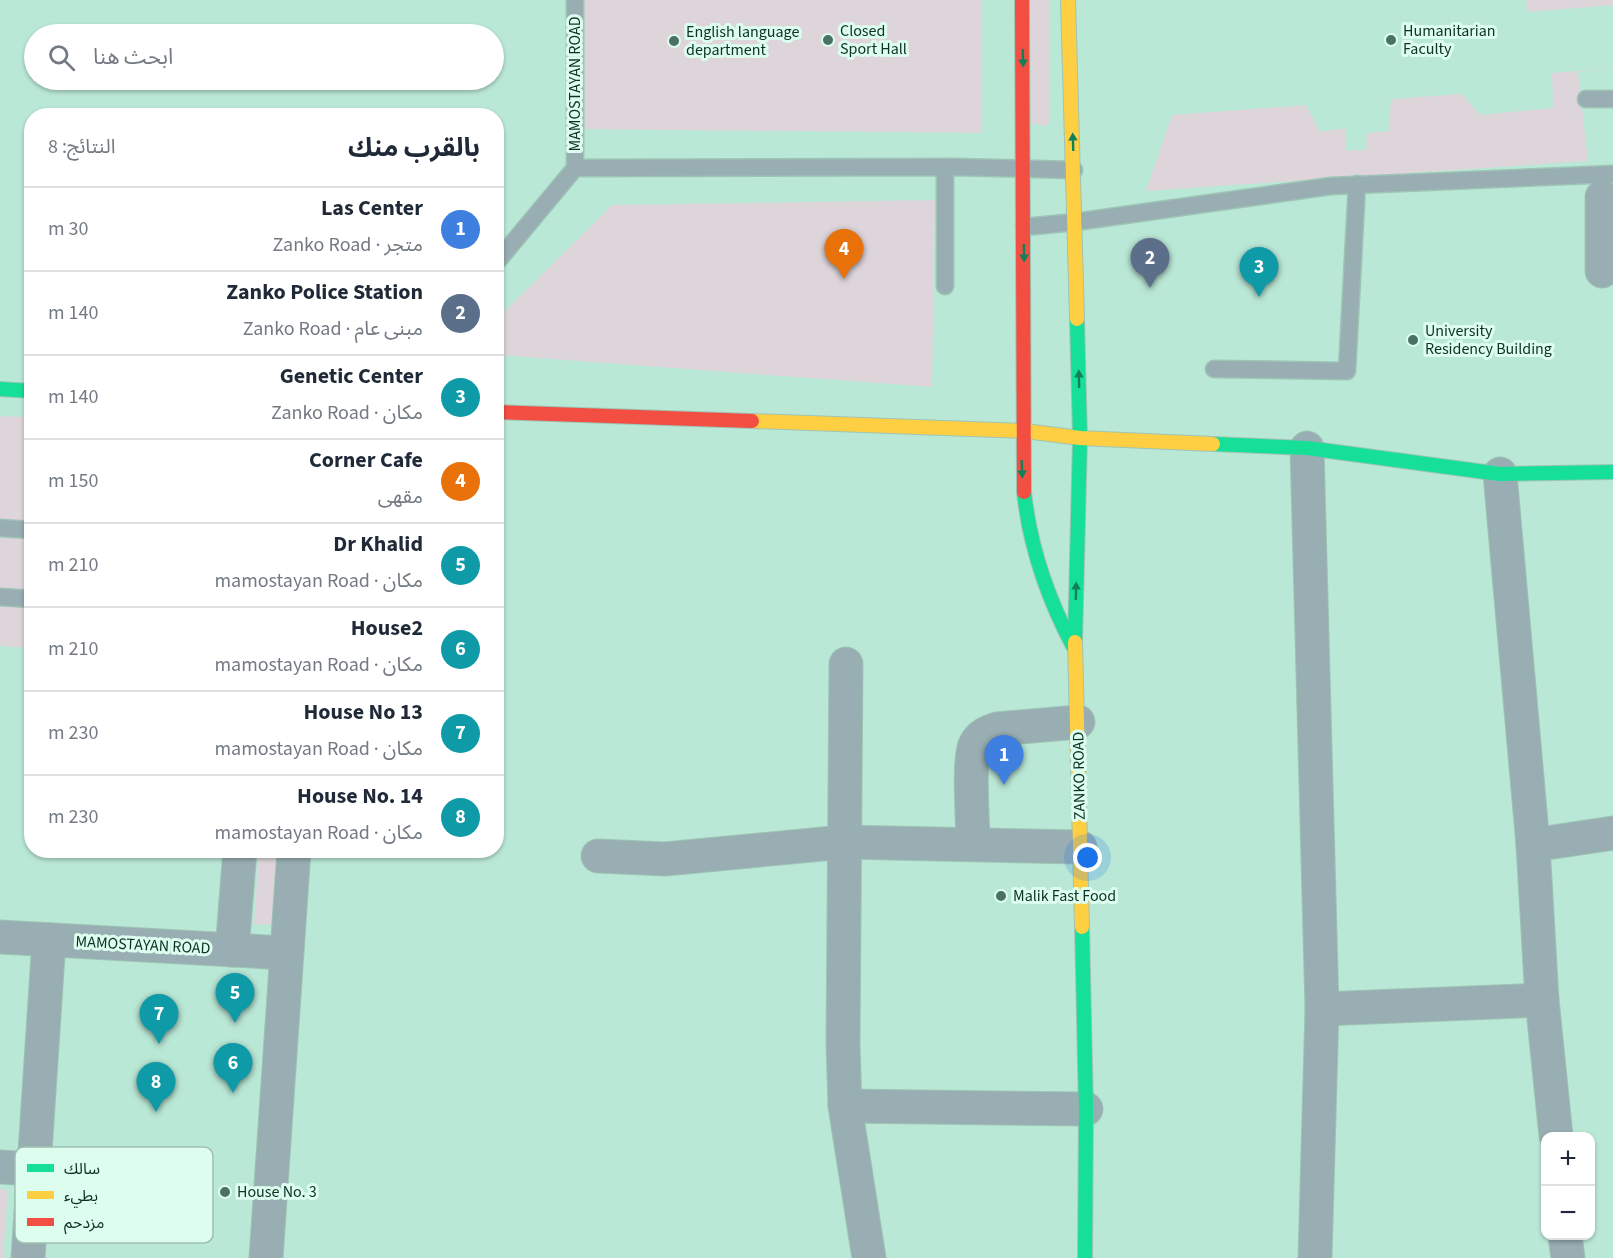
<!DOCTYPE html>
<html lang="ar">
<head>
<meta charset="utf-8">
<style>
  body { margin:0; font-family:"Source Sans 3","Noto Sans Arabic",sans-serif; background:#f2f2f3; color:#1f2937; direction:rtl }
  .controls { position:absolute; right:18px; bottom:18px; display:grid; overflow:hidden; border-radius:12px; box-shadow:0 2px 4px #0004 }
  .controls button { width:54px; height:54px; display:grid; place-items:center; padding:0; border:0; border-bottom:2px solid #e0e1e3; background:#fff; color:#1f2937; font:30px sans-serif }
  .you { position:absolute; left:1088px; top:858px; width:21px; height:21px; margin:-15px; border:4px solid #fff; border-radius:50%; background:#1a73e8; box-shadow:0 0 0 9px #1a73e833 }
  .badge { display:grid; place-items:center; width:39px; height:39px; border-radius:50%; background:#0b8043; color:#fff; font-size:20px; font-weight:700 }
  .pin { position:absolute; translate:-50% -50px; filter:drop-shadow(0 2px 3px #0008) }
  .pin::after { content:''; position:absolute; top:32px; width:21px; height:18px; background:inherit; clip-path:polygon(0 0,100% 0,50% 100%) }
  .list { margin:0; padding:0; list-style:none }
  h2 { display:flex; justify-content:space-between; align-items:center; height:78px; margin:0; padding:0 24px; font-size:26px }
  h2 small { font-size:20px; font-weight:400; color:#747a83 }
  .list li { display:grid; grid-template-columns:39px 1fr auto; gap:18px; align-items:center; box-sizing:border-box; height:84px; padding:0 24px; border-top:2px solid #e0e1e3 }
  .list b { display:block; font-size:22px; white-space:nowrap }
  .list p { margin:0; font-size:20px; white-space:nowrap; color:#747a83 }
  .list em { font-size:20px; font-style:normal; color:#747a83 }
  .icon { flex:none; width:33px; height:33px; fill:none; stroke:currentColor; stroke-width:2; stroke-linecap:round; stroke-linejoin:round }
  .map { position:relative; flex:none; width:1613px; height:1258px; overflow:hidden; direction:ltr }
  .search { position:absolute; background:#fff; box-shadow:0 2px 4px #0004; left:24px; top:24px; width:480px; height:66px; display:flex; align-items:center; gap:15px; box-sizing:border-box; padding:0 21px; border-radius:33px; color:#747a83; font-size:22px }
  .panel { position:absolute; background:#fff; box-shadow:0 2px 4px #0004; left:24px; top:108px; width:480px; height:750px; border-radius:24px; direction:rtl }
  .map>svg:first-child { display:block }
</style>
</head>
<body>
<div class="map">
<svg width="1613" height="1258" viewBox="0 0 1613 1258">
  <rect width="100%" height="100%" fill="#bae8d6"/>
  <!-- green -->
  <g fill="#ddd5da">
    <path d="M568 0H982V133L570 129Z"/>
    <path d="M1030 0H1049V122L1045 126 1031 123Z"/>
    <path d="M1526 0H1613V5L1527 12Z"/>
    <path d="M1613 68 1578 72 1588 161 1146 191 1172 115 1306 105 1320 132 1345 128 1346 150H1366L1367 133 1389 131 1391 99 1462 94 1480 115 1553 108 1552 73Z"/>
    <path d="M935 200 932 387 497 355V319L612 205Z"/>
    <path d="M0 416 31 417V648L0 646Z"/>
    <path d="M259 851H280L273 925 254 924Z"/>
    <path d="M0 1189 8 1190 3 1258H0Z"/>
  </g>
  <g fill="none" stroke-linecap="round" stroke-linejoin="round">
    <defs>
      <g id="lane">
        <path d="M575 0V168"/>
        <path d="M1586 99H1613"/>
        <path d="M945 167V286"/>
        <path d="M1024 227 1075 222 1331 186 1613 174"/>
        <path d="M496 263 575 168 954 167 1074 170"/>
        <path d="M1214 369 1347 371 1357 184"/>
        <path d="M0 528 32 530"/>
        <path d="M0 597 32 599"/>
      </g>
      <g id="street">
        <path d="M1602 197V271"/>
        <path d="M1307 448 1322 1009 1315 1258"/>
        <path d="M1500 474 1533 845 1542 1000 1556 1136"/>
        <path d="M846 664 843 1044 845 1106 869 1258"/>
        <path d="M973 844C973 824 968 759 975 745 980 735 988 732 997 729L1078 722"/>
        <path d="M1533 845 1613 833"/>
        <path d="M598 856 665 859 844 842 1080 847"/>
        <path d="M0 937 286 953"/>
        <path d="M232 950 240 850"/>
        <path d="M1322 1009 1542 1000"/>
        <path d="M845 1106 1086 1109"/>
        <path d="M0 1167 34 1169"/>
        <path d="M1565 1236 1568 1258"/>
        <path d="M28 1258 49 940"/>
        <path d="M266 1258 294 850"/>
      </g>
      <g id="fast">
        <path d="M0 389 32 391"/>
        <path d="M1213 444 1307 448 1500 474 1613 472"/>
        <path d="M1024 492C1030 548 1047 597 1073 646"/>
        <path d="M1075 642 1080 438 1077 319"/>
        <path d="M1082 927 1086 1109 1085 1258"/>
      </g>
      <g id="slow">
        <path d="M1068 0 1077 319"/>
        <path d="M752 421 1025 431 1080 438 1213 444"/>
        <path d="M1075 642 1082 927"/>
      </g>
      <g id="jam">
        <path d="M1022 0 1024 492"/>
        <path d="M496 412 752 421"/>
      </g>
    </defs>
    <!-- lane casing -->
    <use href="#lane" stroke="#9ec4b6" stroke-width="19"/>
    <!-- street casing -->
    <use href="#street" stroke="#9ec4b6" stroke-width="35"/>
    <!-- fast casing -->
    <use href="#fast" stroke="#9ec4b6" stroke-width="16"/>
    <!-- slow casing -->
    <use href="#slow" stroke="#9ec4b6" stroke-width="16"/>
    <!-- jam casing -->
    <use href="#jam" stroke="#9ec4b6" stroke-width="16"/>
    <!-- lane -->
    <use href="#lane" stroke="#98aeb2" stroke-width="16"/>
    <!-- street -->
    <use href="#street" stroke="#98aeb2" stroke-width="33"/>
    <!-- fast -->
    <use href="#fast" stroke="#16e098" stroke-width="14"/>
    <!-- slow -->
    <use href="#slow" stroke="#ffcf43" stroke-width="14"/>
    <!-- jam -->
    <use href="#jam" stroke="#f24e42" stroke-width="14"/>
  </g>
  <!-- one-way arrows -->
  <defs><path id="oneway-solid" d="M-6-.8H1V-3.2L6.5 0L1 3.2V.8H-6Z" transform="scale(1.5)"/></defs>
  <g fill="#108059">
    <use href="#oneway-solid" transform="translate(1023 58) rotate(89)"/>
    <use href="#oneway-solid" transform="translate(1073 142) rotate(-92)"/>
    <use href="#oneway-solid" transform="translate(1024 253) rotate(89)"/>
    <use href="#oneway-solid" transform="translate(1079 379) rotate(-91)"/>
    <use href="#oneway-solid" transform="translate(1022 469) rotate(88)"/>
    <use href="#oneway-solid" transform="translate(1076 591) rotate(-89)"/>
  </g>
  <!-- markers -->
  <g fill="#497264" stroke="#ddfdef" stroke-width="2">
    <circle cx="828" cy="40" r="6"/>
    <circle cx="1391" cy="40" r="6"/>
    <circle cx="674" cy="41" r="6"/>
    <circle cx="1413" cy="340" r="6"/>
    <circle cx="1001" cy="896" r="6"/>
    <circle cx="225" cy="1192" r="6"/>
  </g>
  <g text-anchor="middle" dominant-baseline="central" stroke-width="6" stroke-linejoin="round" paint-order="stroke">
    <!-- poi labels -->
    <g font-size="16" fill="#0c3226" stroke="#ddfdef" text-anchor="start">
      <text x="840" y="31">Closed<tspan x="840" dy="18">Sport Hall</tspan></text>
      <text x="1403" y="31">Humanitarian<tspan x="1403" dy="18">Faculty</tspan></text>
      <text x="686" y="32">English language<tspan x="686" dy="18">department</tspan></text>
      <text x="1425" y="331">University<tspan x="1425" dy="18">Residency Building</tspan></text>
      <text x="1013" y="896">Malik Fast Food</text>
      <text x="237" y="1192">House No. 3</text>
    </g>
    <!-- street labels -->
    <g font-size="16" fill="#0c3226" stroke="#ddfdef">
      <text transform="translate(575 84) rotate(-90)">MAMOSTAYAN ROAD</text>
      <text transform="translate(1079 776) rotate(-91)">ZANKO ROAD</text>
      <text transform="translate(143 945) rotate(3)">MAMOSTAYAN ROAD</text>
    </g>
  </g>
  <!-- legend -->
  <rect x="15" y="1147" width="198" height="96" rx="9" fill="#ddfdef" stroke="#9ec0b3" stroke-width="1.5"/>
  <rect x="27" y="1164" width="27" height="8" fill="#16e098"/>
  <rect x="27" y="1191" width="27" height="8" fill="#ffcf43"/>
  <rect x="27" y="1218" width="27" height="8" fill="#f24e42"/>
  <g font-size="16" fill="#0c3226">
    <text x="64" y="1174">سالك</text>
    <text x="64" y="1201">بطيء</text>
    <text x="64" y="1228">مزدحم</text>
  </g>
</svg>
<div class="controls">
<button>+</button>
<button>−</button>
</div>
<div class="you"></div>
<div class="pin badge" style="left:1004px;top:785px;background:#3f7fe0">1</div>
<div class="pin badge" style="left:1150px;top:288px;background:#5c6f8a">2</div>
<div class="pin badge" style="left:1259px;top:297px;background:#0f9aa8">3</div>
<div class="pin badge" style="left:844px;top:279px;background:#e8710a">4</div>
<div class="pin badge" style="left:235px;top:1023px;background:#0f9aa8">5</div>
<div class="pin badge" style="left:233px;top:1093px;background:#0f9aa8">6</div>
<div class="pin badge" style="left:159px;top:1044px;background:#0f9aa8">7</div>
<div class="pin badge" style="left:156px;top:1112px;background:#0f9aa8">8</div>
<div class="search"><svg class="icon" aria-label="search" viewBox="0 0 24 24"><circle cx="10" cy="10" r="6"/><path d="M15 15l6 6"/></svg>ابحث هنا</div>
<section class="panel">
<h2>بالقرب منك<small>النتائج: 8</small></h2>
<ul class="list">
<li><span class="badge" style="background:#3f7fe0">1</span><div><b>Las Center</b><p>متجر · Zanko Road</p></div><em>30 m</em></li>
<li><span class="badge" style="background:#5c6f8a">2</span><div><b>Zanko Police Station</b><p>مبنى عام · Zanko Road</p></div><em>140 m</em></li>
<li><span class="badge" style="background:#0f9aa8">3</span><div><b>Genetic Center</b><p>مكان · Zanko Road</p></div><em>140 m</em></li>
<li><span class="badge" style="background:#e8710a">4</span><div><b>Corner Cafe</b><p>مقهى</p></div><em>150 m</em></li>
<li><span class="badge" style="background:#0f9aa8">5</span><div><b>Dr Khalid</b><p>مكان · mamostayan Road</p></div><em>210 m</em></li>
<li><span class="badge" style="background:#0f9aa8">6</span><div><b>House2</b><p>مكان · mamostayan Road</p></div><em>210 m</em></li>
<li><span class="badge" style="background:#0f9aa8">7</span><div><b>House No 13</b><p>مكان · mamostayan Road</p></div><em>230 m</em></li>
<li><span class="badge" style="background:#0f9aa8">8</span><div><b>House No. 14</b><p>مكان · mamostayan Road</p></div><em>230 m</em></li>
</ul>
</section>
</div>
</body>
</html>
